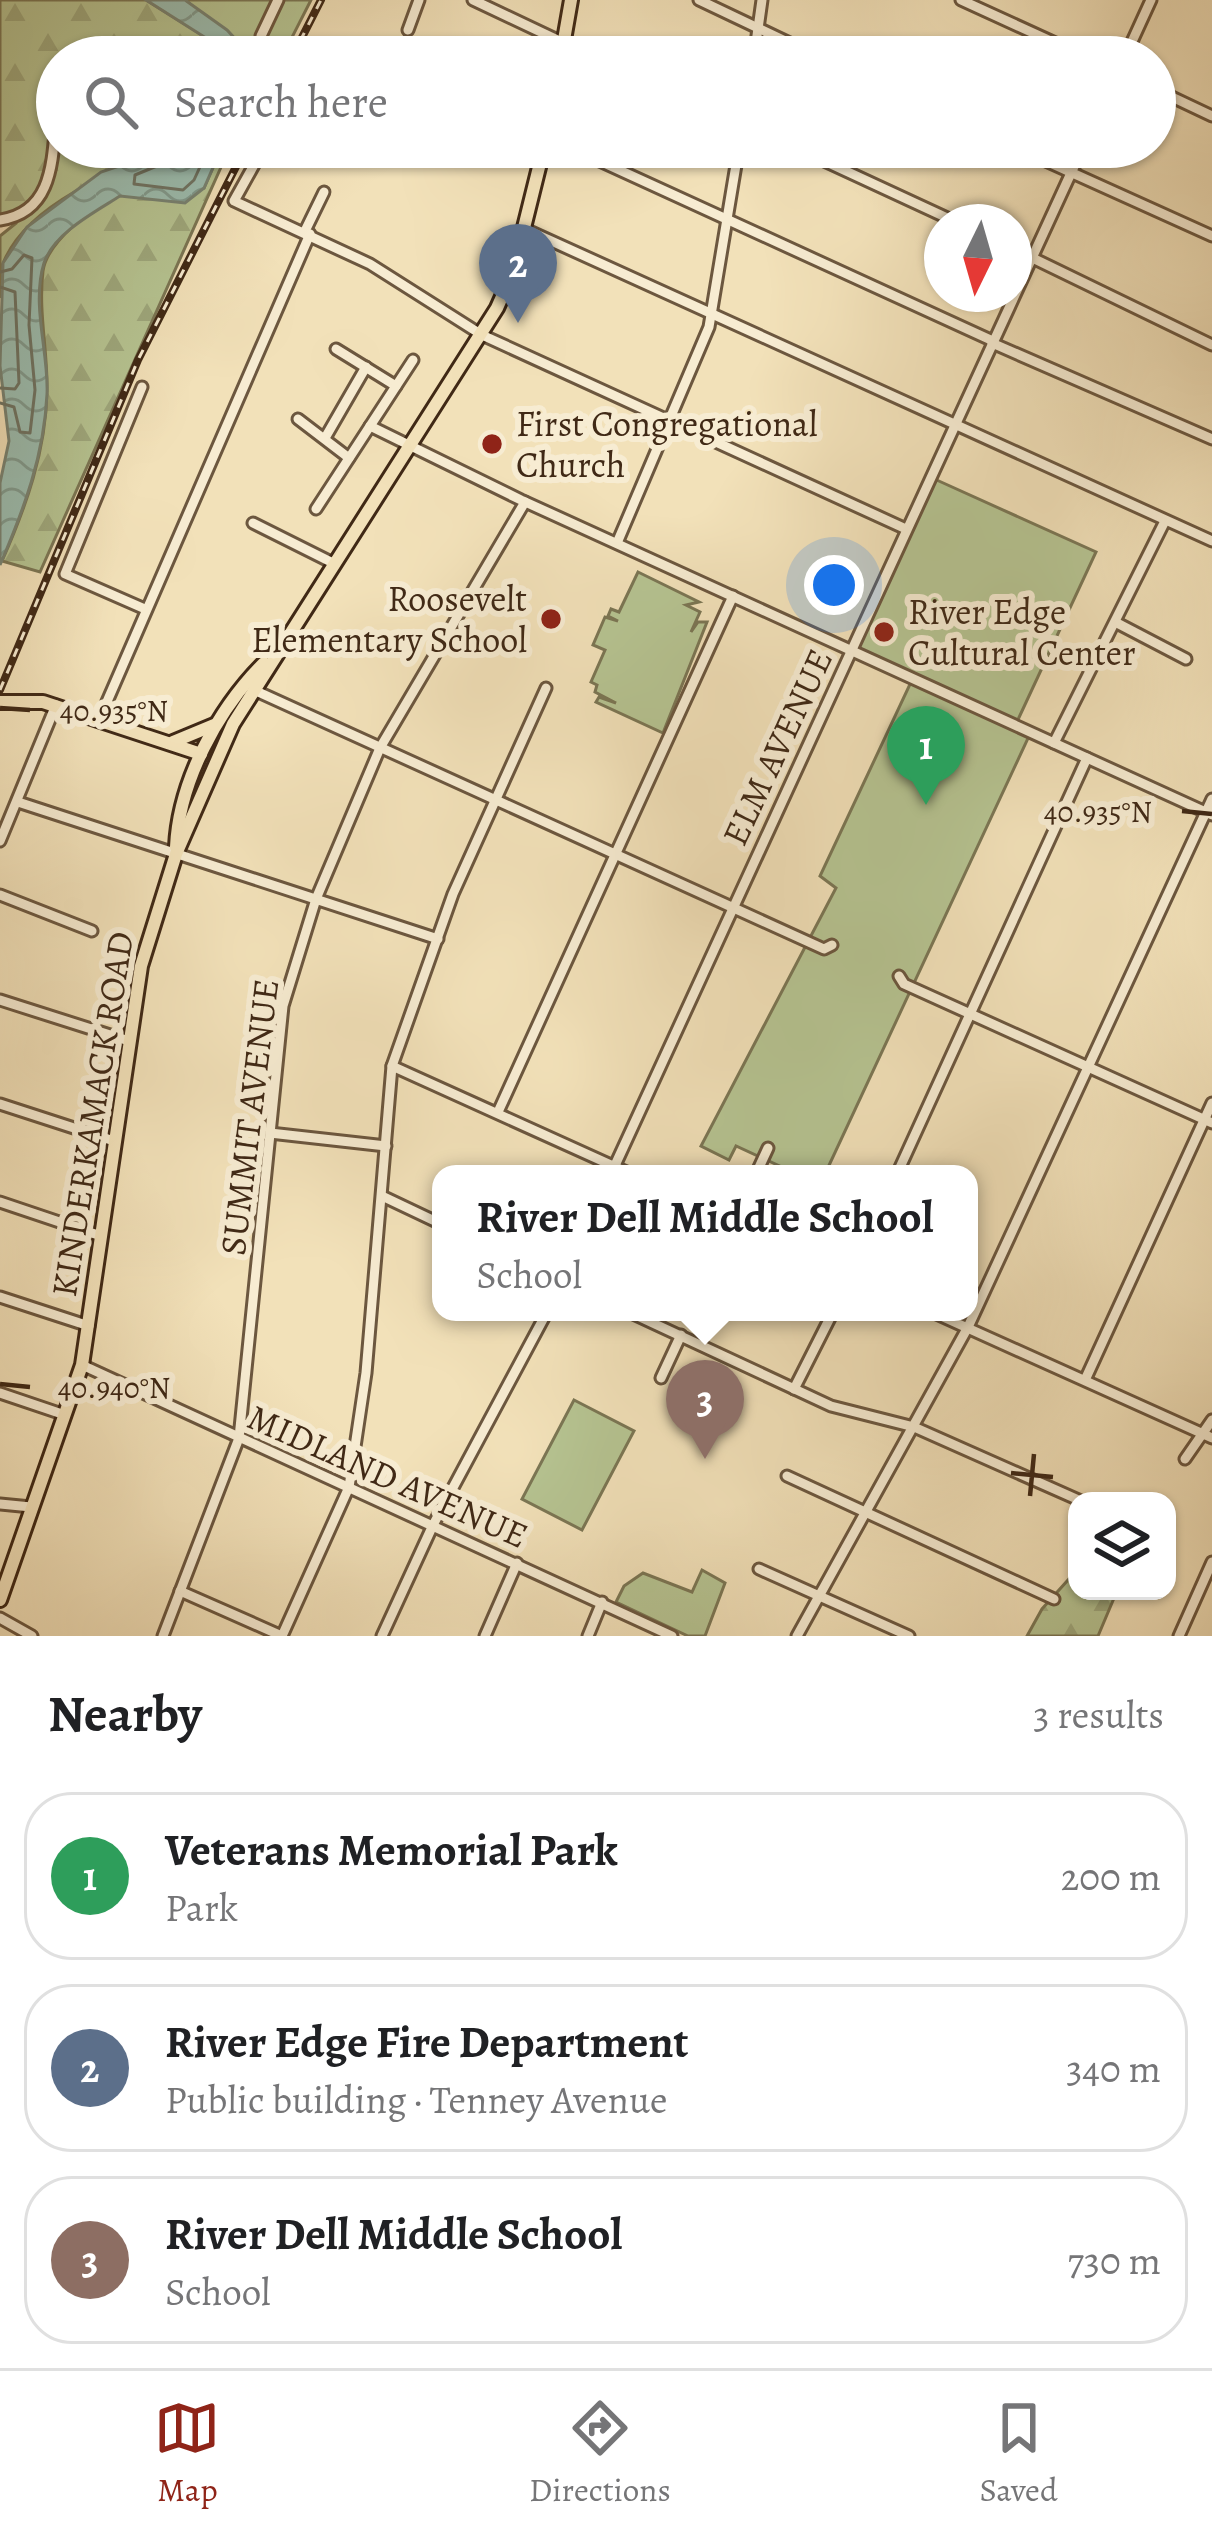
<!DOCTYPE html>
<html lang="en">
<head>
<meta charset="utf-8">
<style>
  body { margin:0; font-family:Alegreya,serif; background:#f6f6f6; color:#202124 }
  .controls { position:absolute; right:36px; bottom:36px; display:grid; overflow:hidden; border-radius:24px; box-shadow:0 3px 9px #0004 }
  .controls button { width:108px; height:108px; display:grid; place-items:center; padding:0; border:0; border-bottom:3px solid #e0e0e0; background:#fff; color:#202124; font:60px sans-serif }
  .compass { position:absolute; left:924px; top:204px; width:108px; height:108px; border-radius:50%; background:#fff; box-shadow:0 3px 9px #0004; rotate:185deg }
  .you { position:absolute; left:834px; top:585px; width:42px; height:42px; margin:-30px; border:9px solid #fff; border-radius:50%; background:#1a73e8; box-shadow:0 0 0 18px #1a73e833 }
  .badge { display:grid; place-items:center; width:78px; height:78px; border-radius:50%; background:#8f2418; color:#fff; font-size:39px; font-weight:700 }
  .pin { position:absolute; translate:-50% -99px; filter:drop-shadow(0 3px 6px #0008) }
  .pin::after { content:''; position:absolute; top:63px; width:42px; height:36px; background:inherit; clip-path:polygon(0 0,100% 0,50% 100%) }
  .popup { position:absolute; left:432px; top:1165px; width:546px; height:156px; box-sizing:border-box; display:grid; place-content:center; border-radius:24px; background:#fff; filter:drop-shadow(0 3px 9px #0005); font-size:39px; white-space:nowrap; color:#757577 }
  .popup b { font-size:45px; color:#202124 }
  .popup::after { content:''; position:absolute; left:50%; top:100%; margin-left:-24px; border:24px solid transparent; border-top-color:#fff }
  .list { margin:0; padding:0; list-style:none }
  h2 { display:flex; justify-content:space-between; align-items:center; height:156px; margin:0; padding:0 48px; font-size:51px }
  h2 small { font-size:39px; font-weight:400; color:#757577 }
  .list li { display:grid; grid-template-columns:78px 1fr auto; gap:36px; align-items:center; box-sizing:border-box; height:168px; margin:0 24px 24px; padding:0 24px; border:3px solid #e0e0e0; border-radius:48px }
  .list b { display:block; font-size:45px; white-space:nowrap }
  .list p { margin:0; font-size:39px; white-space:nowrap; color:#757577 }
  .list em { font-size:39px; font-style:normal; color:#757577 }
  .icon { flex:none; width:66px; height:66px; fill:none; stroke:currentColor; stroke-width:2; stroke-linecap:round; stroke-linejoin:round }
  .map { position:relative; flex:none; width:1212px; height:1636px; overflow:hidden }
  .search { position:absolute; background:#fff; box-shadow:0 3px 9px #0004; left:36px; right:36px; top:36px; height:132px; display:flex; align-items:center; gap:30px; box-sizing:border-box; padding:0 42px; border-radius:66px; color:#757577; font-size:45px }
  .sheet { height:732px; background:#fff }
  nav { display:flex; justify-content:space-around; align-items:center; box-sizing:border-box; height:168px; border-top:3px solid #e0e0e0; background:#fff; font-size:33px; color:#757577 }
  nav a { display:grid; justify-items:center; gap:6px }
  nav .on { color:#8f2418 }
  .map>svg:first-child { display:block }
</style>
</head>
<body>
<div class="map">
<svg width="1212" height="1636" viewBox="0 0 1212 1636">
  <defs>
    <pattern id="forest-firs" width="22" height="20" patternUnits="userSpaceOnUse" patternTransform="scale(3)"><rect width="22" height="20" fill="#b6c492"/><path d="M5 1l3.5 6h-7zM16 11l3.5 6h-7z" fill="#9ea87d"/></pattern>
    <pattern id="water-waves" width="16" height="10" patternUnits="userSpaceOnUse" patternTransform="scale(3)"><rect width="16" height="10" fill="#9bbdb0"/><path d="M0 5q4-4 8 0t8 0" fill="none" stroke="#809a8e"/></pattern>
  </defs>
  <rect width="100%" height="100%" fill="#f2e1b9"/>
  <filter id="stains"><feTurbulence type="fractalNoise" baseFrequency=".00167" numOctaves="4"/><feColorMatrix values="0 0 0 0 .2 0 0 0 0 .09 0 0 0 0 .02 0 0 0 .5 -.17"/></filter>
  <radialGradient id="worn" r=".72"><stop offset=".6" stop-color="#630" stop-opacity="0"/><stop offset="1" stop-color="#630" stop-opacity=".3"/></radialGradient>
  <!-- green -->
  <g fill="#b6c492" stroke="#7b7654" stroke-width="3">
    <path d="M185 0H311L282 57 251 54Z"/>
    <path d="M930 477 1096 552 1015 726 1030 734 825 1174H797L736 1146 729 1160 701 1146 836 888 820 876 912 680 852 652Z"/>
    <path d="M638 572 699 602 686 605 700 612 691 632 698 622H707L663 733 596 702 599 697 616 703 595 692 597 685 591 682 605 650 593 645 605 617 618 621 608 616 611 609 619 612Z"/>
    <path d="M574 1400 634 1431 582 1530 522 1499Z"/>
    <path d="M702 1570 725 1583 705 1636H688L616 1602 624 1586 643 1573 692 1592Z"/>
  </g>
  <!-- forest -->
  <g fill="url(#forest-firs)" stroke="#7b7654" stroke-width="3">
    <path d="M0 0H146L218 45 223 57H57V147H176C119 169 30 201 4 261 0 271 1 287 0 298V236L15 224 0 219Z"/>
    <path d="M222 147H230L40 572 2 561C26 507 46 451 47 391 48 351 38 312 43 271 47 242 94 205 120 195 144 187 178 190 204 188Z"/>
    <path d="M1077 1570V1591H1117L1098 1636H1027L1042 1609Z"/>
  </g>
  <!-- water -->
  <g fill="url(#water-waves)" stroke="#778272" stroke-width="3">
    <path d="M146 0H185L227 30 252 57H223L217 45Z"/>
    <path d="M176 147H222L204 188 185 203 120 196C95 212 54 233 44 263 31 305 49 353 47 394 44 456 24 509 0 565V483L9 441 0 366 3 263 27 227 101 172Z"/>
  </g>
  <g fill="none" stroke-linecap="round" stroke-linejoin="round">
    <!-- shore -->
    <g stroke="#6e7363" stroke-width="3">
      <path d="M174 147 169 161 135 175 134 184 183 190 194 180 209 147"/>
      <path d="M0 272 12 269 24 255 32 258 29 325 35 390 30 433 20 432 14 407 0 403"/>
      <path d="M0 287 15 292 19 383 15 389 0 388"/>
    </g>
    <defs>
      <g id="minor">
        <path d="M473 0 564 43"/>
        <path d="M699 0 819 57"/>
        <path d="M961 0 1086 57"/>
        <path d="M408 30 419 0"/>
        <path d="M266 57 261 36 278 0"/>
        <path d="M754 57 762 0"/>
        <path d="M1125 57 1151 0"/>
        <path d="M1155 89 1212 116"/>
        <path d="M264 147 234 201 370 264 482 335 906 529"/>
        <path d="M569 147 993 341"/>
        <path d="M794 147 956 222"/>
        <path d="M1015 147 1212 236"/>
        <path d="M0 220C56 212 52 155 57 110"/>
        <path d="M525 229 1212 541"/>
        <path d="M305 231 324 192"/>
        <path d="M1014 249 1212 345"/>
        <path d="M992 343 1212 439"/>
        <path d="M336 349 396 386"/>
        <path d="M142 387 65 574 145 609"/>
        <path d="M298 419 349 458"/>
        <path d="M370 426 521 500 1212 815"/>
        <path d="M325 438 366 367"/>
        <path d="M316 509 413 360"/>
        <path d="M253 523 335 564"/>
        <path d="M617 543 709 327 739 147"/>
        <path d="M1117 623 1186 659"/>
        <path d="M254 690 824 949 832 945"/>
        <path d="M99 720 310 234"/>
        <path d="M1054 743 1165 521"/>
        <path d="M18 802 438 939"/>
        <path d="M0 841 56 705"/>
        <path d="M0 895 92 931"/>
        <path d="M899 976 904 984 1212 1123"/>
        <path d="M0 1000 129 1041"/>
        <path d="M392 1066 631 1174"/>
        <path d="M0 1104 114 1141"/>
        <path d="M498 1112 733 596"/>
        <path d="M270 1133 386 1146"/>
        <path d="M611 1174 1083 147"/>
        <path d="M756 1174 768 1148"/>
        <path d="M897 1174 1087 758"/>
        <path d="M382 1196 441 1224"/>
        <path d="M0 1202 101 1236"/>
        <path d="M0 1297 89 1326"/>
        <path d="M629 1312 831 1406 914 1427 1081 1501"/>
        <path d="M932 1312 1212 1438"/>
        <path d="M82 1365 672 1636"/>
        <path d="M661 1378 681 1335"/>
        <path d="M1085 1380 1212 1103"/>
        <path d="M794 1389 833 1312"/>
        <path d="M0 1393 65 1415"/>
        <path d="M1185 1459 1212 1420"/>
        <path d="M787 1476 1054 1599"/>
        <path d="M0 1504 31 1507"/>
        <path d="M759 1569 909 1636"/>
        <path d="M180 1591 282 1636"/>
        <path d="M0 1618 32 1636"/>
        <path d="M163 1636 239 1438 283 1006 316 899 380 748 525 502"/>
        <path d="M282 1636 349 1487 366 1373 392 1066 453 894 546 688"/>
        <path d="M382 1636 433 1525 547 1312"/>
        <path d="M485 1636 517 1563"/>
        <path d="M588 1636 602 1602"/>
        <path d="M797 1636 968 1327 1212 799"/>
        <path d="M1179 1636 1212 1562"/>
      </g>
      <g id="major">
        <path d="M561 57 571 0"/>
        <path d="M0 702H43L201 754"/>
        <path d="M173 742 214 725"/>
        <path d="M176 847C179 781 218 709 264 663"/>
        <path d="M0 1600 82 1365 141 966 176 854 233 724 497 308 513 272 544 147"/>
      </g>
    </defs>
    <!-- minor casing -->
    <use href="#minor" stroke="#6c573f" stroke-width="15"/>
    <!-- major casing -->
    <use href="#major" stroke="#402916" stroke-width="18"/>
    <!-- minor -->
    <use href="#minor" stroke="#f7ecd2" stroke-width="9"/>
    <!-- major -->
    <use href="#major" stroke="#f2e1b9" stroke-width="12"/>
    <defs>
      <g id="rail">
        <path d="M292 57 321 0"/>
        <path d="M0 690 138 360 246 147"/>
      </g>
    </defs>
    <!-- rail casing -->
    <use href="#rail" stroke="#402916" stroke-width="8"/>
    <!-- rail -->
    <use href="#rail" stroke="#f7ecd2" stroke-width="3" stroke-dasharray="9" stroke-linecap="butt"/>
  </g>
  <!-- ticks -->
  <path fill="none" stroke="#402916" stroke-width="4.5" d="M0 708 30 710M1182 811 1212 814M0 1384 30 1387M1011 1473 1053 1477M1030 1496 1034 1454"/>
  <!-- markers -->
  <g fill="#8f2418" stroke="#f7ecd2" stroke-width="4.5">
    <circle cx="492" cy="444" r="12"/>
    <circle cx="551" cy="619" r="12"/>
    <circle cx="884" cy="632" r="12"/>
  </g>
  <g text-anchor="middle" dominant-baseline="central" stroke-width="12" stroke-linejoin="round" paint-order="stroke">
    <!-- poi labels -->
    <g font-size="36" fill="#402916" stroke="#f7ecd2" text-anchor="start">
      <text x="516" y="423">First Congregational<tspan x="516" dy="41">Church</tspan></text>
      <text x="527" y="598" text-anchor="end">Roosevelt<tspan x="527" dy="41">Elementary School</tspan></text>
      <text x="908" y="611">River Edge<tspan x="908" dy="41">Cultural Center</tspan></text>
    </g>
    <!-- street labels -->
    <g font-size="36" fill="#402916" stroke="#f7ecd2">
      <text transform="translate(777 747) rotate(-65)">ELM AVENUE</text>
      <text transform="translate(92 1114) rotate(-81)">KINDERKAMACK ROAD</text>
      <text transform="translate(249 1117) rotate(-83)">SUMMIT AVENUE</text>
      <text transform="translate(388 1476) rotate(24)">MIDLAND AVENUE</text>
    </g>
  </g>
  <g font-size="30" text-anchor="middle" fill="#402916" stroke="#f7ecd2" stroke-width="12" stroke-linejoin="round" paint-order="stroke">
    <text x="114" y="721">40.935°N</text>
    <text x="1098" y="822">40.935°N</text>
    <text x="114" y="1398">40.940°N</text>
  </g>
  <rect width="100%" height="100%" filter="url(#stains)"/>
  <rect width="100%" height="100%" fill="url(#worn)"/>
</svg>
<div class="controls">
<button><svg class="icon" aria-label="layers" viewBox="0 0 24 24"><path d="M12 4l9 5-9 5-9-5zM3 14l9 5 9-5"/></svg></button>
</div>
<svg class="compass" viewBox="-18 -18 36 36"><path d="M0-13l5 13h-10z" fill="#e53935"/><path d="M0 13l5-13h-10z" fill="#757577"/></svg>
<div class="you"></div>
<div class="pin badge" style="left:926px;top:805px;background:#2e9e5b">1</div>
<div class="pin badge" style="left:518px;top:323px;background:#5c6f8a">2</div>
<div class="pin badge" style="left:705px;top:1459px;background:#8d6e63">3</div>
<div class="popup"><b>River Dell Middle School</b>School</div>
<div class="search"><svg class="icon" aria-label="search" viewBox="0 0 24 24"><circle cx="10" cy="10" r="6"/><path d="M15 15l6 6"/></svg>Search here</div>
</div>
<section class="sheet">
<h2>Nearby<small>3 results</small></h2>
<ul class="list">
<li><span class="badge" style="background:#2e9e5b">1</span><div><b>Veterans Memorial Park</b><p>Park</p></div><em>200 m</em></li>
<li><span class="badge" style="background:#5c6f8a">2</span><div><b>River Edge Fire Department</b><p>Public building · Tenney Avenue</p></div><em>340 m</em></li>
<li><span class="badge" style="background:#8d6e63">3</span><div><b>River Dell Middle School</b><p>School</p></div><em>730 m</em></li>
</ul>
</section>
<nav>
<a class="on"><svg class="icon" aria-label="map" viewBox="0 0 24 24"><path d="M3 6l6-2 6 2 6-2v14l-6 2-6-2-6 2zM9 4v14M15 6v14"/></svg>Map</a>
<a><svg class="icon" aria-label="directions" viewBox="0 0 24 24"><path d="M12 3l9 9-9 9-9-9zM9 14v-3h6M13 9l2 2-2 2"/></svg>Directions</a>
<a><svg class="icon" aria-label="saved" viewBox="0 0 24 24"><path d="M7 4h10v16l-5-4-5 4z"/></svg>Saved</a>
</nav>
</body>
</html>
